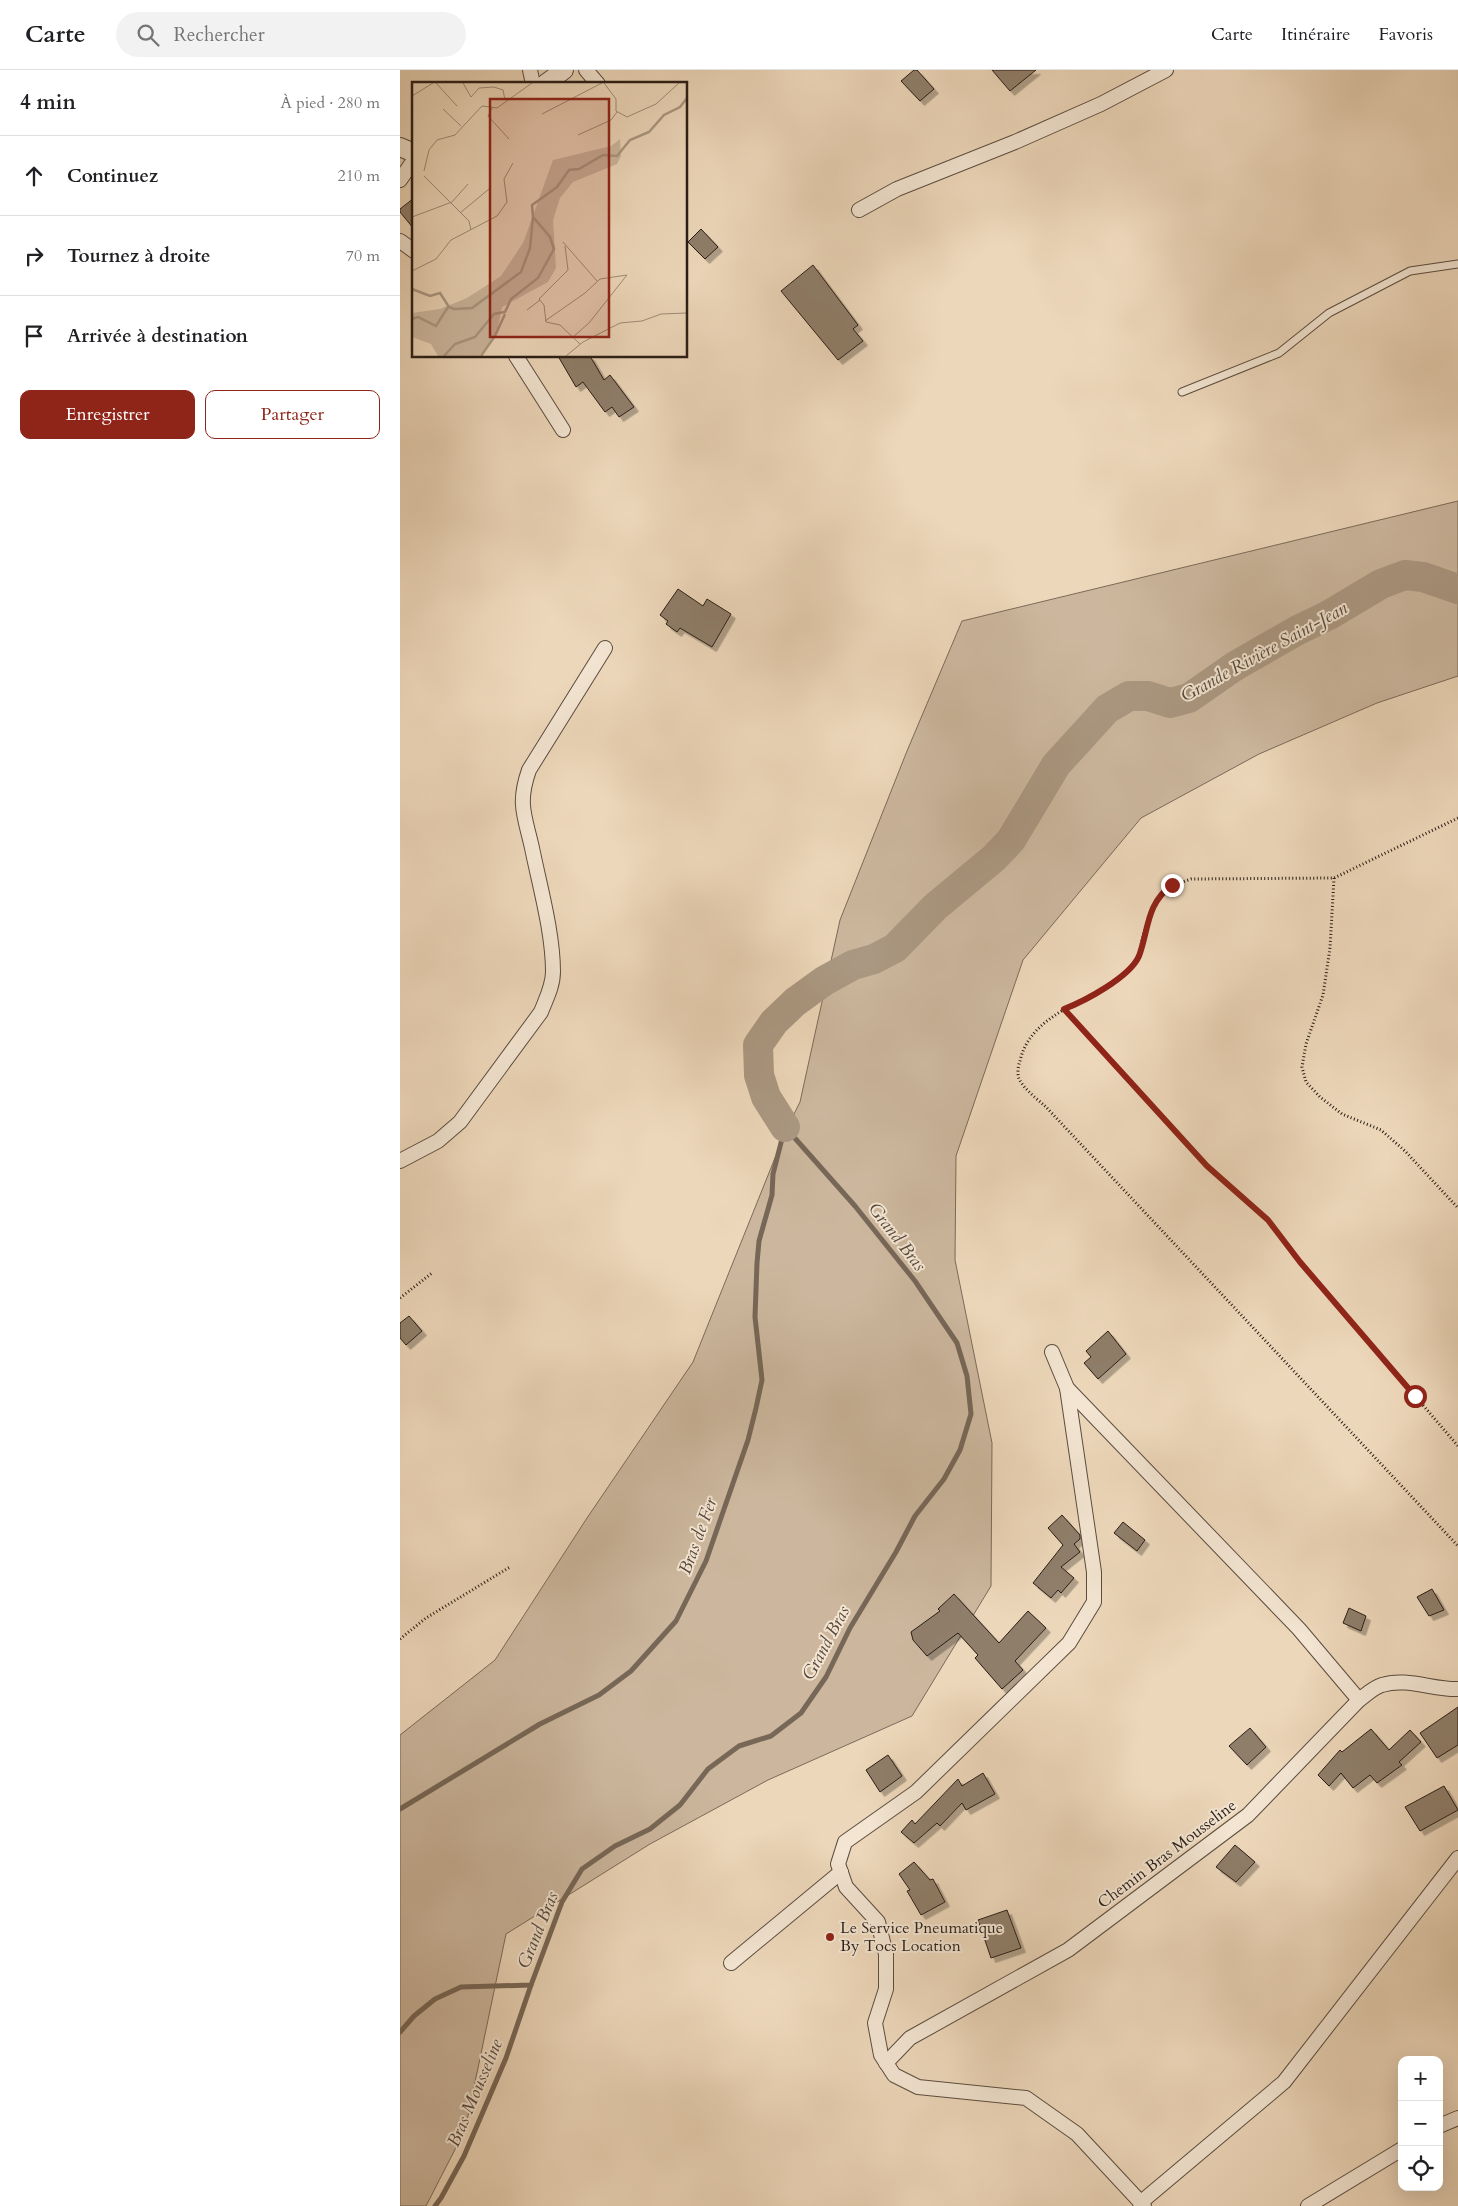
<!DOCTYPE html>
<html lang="fr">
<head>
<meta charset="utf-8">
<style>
  body { margin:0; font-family:Cardo,serif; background:#f2f2f2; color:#202124 }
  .controls { position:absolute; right:15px; bottom:15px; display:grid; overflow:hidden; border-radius:10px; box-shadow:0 5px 20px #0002 }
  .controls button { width:45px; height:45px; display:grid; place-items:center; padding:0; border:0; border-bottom:1px solid #e0e0e0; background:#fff; color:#202124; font:25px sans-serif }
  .stop { position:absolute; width:15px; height:15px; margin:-11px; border:4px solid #8f2418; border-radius:50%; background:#fff }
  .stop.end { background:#8f2418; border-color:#fff; box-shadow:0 1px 5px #0008 }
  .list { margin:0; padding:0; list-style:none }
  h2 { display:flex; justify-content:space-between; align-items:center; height:65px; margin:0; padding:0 20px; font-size:21px }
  h2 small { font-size:16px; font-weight:400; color:#757577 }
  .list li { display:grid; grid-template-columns:32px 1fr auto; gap:15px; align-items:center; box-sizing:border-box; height:80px; padding:0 20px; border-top:1px solid #e0e0e0 }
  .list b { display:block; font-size:19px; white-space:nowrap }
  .list em { font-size:16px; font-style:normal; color:#757577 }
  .actions { display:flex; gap:10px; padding:15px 20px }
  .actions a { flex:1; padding:11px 0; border:1px solid #8f2418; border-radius:10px; text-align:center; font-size:18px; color:#8f2418 }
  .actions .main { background:#8f2418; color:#fff }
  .icon { flex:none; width:28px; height:28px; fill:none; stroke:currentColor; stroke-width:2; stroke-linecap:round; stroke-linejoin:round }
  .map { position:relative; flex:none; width:1058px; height:2136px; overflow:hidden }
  header { display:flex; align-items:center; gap:30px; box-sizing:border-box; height:70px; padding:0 25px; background:#fff; border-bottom:1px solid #e0e0e0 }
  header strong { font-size:24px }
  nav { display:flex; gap:28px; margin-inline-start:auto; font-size:18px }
  .search { width:350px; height:45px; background:#f2f2f2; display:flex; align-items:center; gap:12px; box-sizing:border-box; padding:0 18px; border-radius:28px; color:#757577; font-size:19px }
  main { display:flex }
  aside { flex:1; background:#fff }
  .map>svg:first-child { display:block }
</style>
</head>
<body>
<header>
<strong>Carte</strong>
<div class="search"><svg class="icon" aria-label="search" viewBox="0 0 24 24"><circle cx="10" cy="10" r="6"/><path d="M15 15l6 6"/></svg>Rechercher</div>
<nav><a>Carte</a><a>Itinéraire</a><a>Favoris</a></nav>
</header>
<main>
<aside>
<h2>4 min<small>À pied · 280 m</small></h2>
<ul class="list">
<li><svg class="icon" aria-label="ahead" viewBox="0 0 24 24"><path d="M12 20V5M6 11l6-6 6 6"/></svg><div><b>Continuez</b></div><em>210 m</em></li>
<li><svg class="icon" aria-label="right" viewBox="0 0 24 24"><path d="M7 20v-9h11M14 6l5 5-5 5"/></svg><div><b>Tournez à droite</b></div><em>70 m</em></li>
<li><svg class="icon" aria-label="arrive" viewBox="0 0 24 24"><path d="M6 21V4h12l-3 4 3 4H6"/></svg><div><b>Arrivée à destination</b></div></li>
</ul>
<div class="actions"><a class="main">Enregistrer</a><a>Partager</a></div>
</aside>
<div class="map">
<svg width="1058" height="2136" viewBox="0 0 1058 2136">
  <defs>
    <filter id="shadow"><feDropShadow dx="4.5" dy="4.5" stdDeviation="0" flood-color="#0004"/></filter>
  </defs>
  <rect width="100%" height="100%" fill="#edd7ba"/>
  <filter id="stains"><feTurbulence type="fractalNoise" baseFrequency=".004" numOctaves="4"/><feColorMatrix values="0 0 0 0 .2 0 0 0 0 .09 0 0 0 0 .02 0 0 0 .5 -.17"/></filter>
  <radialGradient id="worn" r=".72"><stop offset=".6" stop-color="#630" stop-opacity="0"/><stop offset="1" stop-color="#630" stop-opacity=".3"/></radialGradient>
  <!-- green -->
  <path fill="#ccb79e" stroke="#7b6a5a" d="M1058 431V606L977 633 859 684 741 748 623 890 556 1086 555 1190 592 1373 591 1516 512 1646 368 1710 250 1774 106 1864 65 2060 26 2136H0V1665L95 1590 187 1448 293 1292 387 1058 400 1032 440 850 507 681 562 551Z"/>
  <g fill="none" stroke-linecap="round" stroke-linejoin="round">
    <!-- stream -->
    <g stroke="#776757" stroke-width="5">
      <path d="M0 1739 140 1654 199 1625 231 1601 276 1551 306 1491 348 1370 356 1338 362 1310 355 1247 357 1193 359 1171 372 1125 373 1104 385 1057"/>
      <path d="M0 1962 14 1946 35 1929 61 1917 131 1915 162 1832 182 1799 215 1776 250 1759 280 1735 308 1699 339 1676 371 1666 401 1643 426 1607 450 1558 496 1482 515 1446 544 1409 560 1380 571 1344 567 1306 557 1273 515 1211 455 1136 385 1057"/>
      <path d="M35 2136 41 2128 64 2086 106 1988 131 1915"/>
    </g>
    <!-- river -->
    <path stroke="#ab9882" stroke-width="30" d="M385 1057 366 1027 359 1005 358 975 374 952 395 932 424 911 453 895 474 889 495 878 535 837 594 788 611 770 656 695 707 639 729 626H748L770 633 789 628 835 596 898 560 929 545 981 514 1005 505 1023 507 1058 519"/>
  </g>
  <!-- building -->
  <g fill="#8f7e6b" stroke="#2a1d16" filter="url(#shadow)">
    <path d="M514 0H517L534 19 520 31 501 11Z"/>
    <path d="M592 0H636L610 21Z"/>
    <path d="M14 128V159L0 142V139Z"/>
    <path d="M301 159 318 177 305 189 288 172Z"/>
    <path d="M413 195 458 255 453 259 463 271 438 290 381 221Z"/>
    <path d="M158 286H190L204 310 210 305 234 337 219 347 212 337 205 342 183 312 176 317Z"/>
    <path d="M278 519 303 536 307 529 331 544 312 577 280 558 277 562 266 554 268 551 260 545Z"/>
    <path d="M9 1246 22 1261 6 1275 0 1268V1253Z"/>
    <path d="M708 1261 726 1284 698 1309 684 1293 691 1287 686 1281Z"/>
    <path d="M662 1445 680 1465V1469L674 1474 680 1482 661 1497 674 1508 661 1523 658 1520 651 1528 633 1513 663 1475 648 1458Z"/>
    <path d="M723 1452 745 1470 737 1481 714 1463Z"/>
    <path d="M1032 1519 1044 1540 1029 1546 1017 1527Z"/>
    <path d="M554 1524 599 1573 628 1541 646 1558 615 1591 623 1600 602 1619 575 1588 578 1585 558 1563 527 1586 513 1570 511 1562 540 1541 538 1539Z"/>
    <path d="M949 1538 966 1546 961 1561 943 1553Z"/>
    <path d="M1058 1637V1675L1037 1688 1020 1663Z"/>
    <path d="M850 1658 866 1677 847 1695 829 1676Z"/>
    <path d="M971 1659 989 1680 1010 1660 1021 1672 999 1692 1002 1695 977 1713 970 1705 953 1718 941 1703 929 1716 918 1705 940 1680 942 1682Z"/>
    <path d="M488 1685 502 1706 480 1722 466 1700Z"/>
    <path d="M583 1703 595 1724 566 1740 562 1733 540 1756 537 1753 514 1773 501 1762 512 1750 515 1754 558 1709 562 1716Z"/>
    <path d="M1044 1716 1058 1740 1020 1761 1005 1737Z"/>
    <path d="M835 1775 855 1792 836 1812 816 1797Z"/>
    <path d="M514 1792 530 1810 533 1809 545 1832 521 1845 507 1821 510 1820 499 1804Z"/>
    <path d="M607 1840 621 1878 591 1888 578 1850Z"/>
  </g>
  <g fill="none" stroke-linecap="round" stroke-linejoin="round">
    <defs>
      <path id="service" d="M782 322 879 283 929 243 1010 201 1058 194"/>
      <g id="minor">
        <path d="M130 0 133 14"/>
        <path d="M186 0 198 14"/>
        <path d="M0 110 14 90"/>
        <path d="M459 140 497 119 615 72 701 34 766 0"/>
        <path d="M0 171 14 181"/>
        <path d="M116 286 163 360"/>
        <path d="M0 1091 38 1071 60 1052 141 942C146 929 153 916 153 902 153 863 140 817 132 778 125 746 117 734 129 700L205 578"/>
        <path d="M652 1282 667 1318 899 1559 959 1630"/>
        <path d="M667 1318 694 1502V1532L669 1573 516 1722 445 1772 438 1794 446 1817 478 1852 486 1884V1919L475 1953 481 1985 494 2005 518 2017 626 2028 677 2064 744 2136"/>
        <path d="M331 1893 441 1802"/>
        <path d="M486 1993 510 1968 668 1880 848 1745 959 1630C966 1625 974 1617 982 1615 1006 1607 1034 1620 1058 1619"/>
        <path d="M1039 2056 1058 2048"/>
        <path d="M740 2133 884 2012 1058 1788"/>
        <path d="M908 2136 1002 2079"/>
      </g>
      <g id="tertiary">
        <path d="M145 14 164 0"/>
        <path d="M0 77 14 83"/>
      </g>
    </defs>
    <!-- service casing -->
    <use href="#service" stroke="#5b4c3f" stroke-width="9"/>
    <!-- minor casing -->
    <use href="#minor" stroke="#5b4c3f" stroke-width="16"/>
    <!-- tertiary casing -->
    <use href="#tertiary" stroke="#5b4c3f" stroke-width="20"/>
    <!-- path -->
    <g stroke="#2a1d16" stroke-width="3" stroke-dasharray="1 2.5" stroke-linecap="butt">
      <path d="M1058 748 934 808 791 809C756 821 751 836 742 870 740 882 737 892 728 901 695 931 631 941 620 991 618 996 617 1004 619 1009 625 1020 637 1029 646 1037L1058 1476"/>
      <path d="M934 808 930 878 923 925 906 974 902 997 906 1012 920 1027 942 1044 981 1060 1005 1081 1058 1138"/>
      <path d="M664 939 807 1096 868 1150 900 1192 1058 1376"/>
      <path d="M0 1228 32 1203"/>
      <path d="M0 1569 26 1548 110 1497"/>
    </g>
    <!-- service -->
    <use href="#service" stroke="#f3e5d2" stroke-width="7"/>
    <!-- minor -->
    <use href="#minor" stroke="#f3e5d2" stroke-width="14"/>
    <!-- tertiary -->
    <use href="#tertiary" stroke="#f3e5d2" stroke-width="18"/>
  </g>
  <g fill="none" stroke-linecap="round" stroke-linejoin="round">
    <!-- route -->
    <path stroke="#8f2418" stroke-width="6" d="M772 815C746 834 749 859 739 886 730 907 685 931 664 939L807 1096 868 1150 900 1192 1015 1326"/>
  </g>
  <!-- markers -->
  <circle fill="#8f2418" stroke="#f3e5d2" stroke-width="2" cx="430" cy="1867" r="5"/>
  <g text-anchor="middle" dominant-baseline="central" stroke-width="4" stroke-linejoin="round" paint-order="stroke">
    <!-- street labels -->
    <g font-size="16" fill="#2a1d16" stroke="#f3e5d2">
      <text transform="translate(767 1784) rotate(-37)">Chemin Bras Mousseline</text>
    </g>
    <!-- poi labels -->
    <g font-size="16" fill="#2a1d16" stroke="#f3e5d2" text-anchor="start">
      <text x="440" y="1858">Le Service Pneumatique<tspan x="440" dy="18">By Tocs Location</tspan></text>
    </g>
    <!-- water labels -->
    <g font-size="18" font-style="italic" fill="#57483c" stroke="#f3e5d2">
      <text transform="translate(864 582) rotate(-29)">Grande Rivière Saint-Jean</text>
      <text transform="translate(497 1167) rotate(52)">Grand Bras</text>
      <text transform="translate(298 1466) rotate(-70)">Bras de Fer</text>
      <text transform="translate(426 1573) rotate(-62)">Grand Bras</text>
      <text transform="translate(138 1860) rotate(-68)">Grand Bras</text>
      <text transform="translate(75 2023) rotate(-67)">Bras Mousseline</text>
    </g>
  </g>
  <!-- overview -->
  <g transform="translate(12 12)">
    <rect width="275" height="275" fill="#edd7ba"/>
    <path d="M208 57 209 74 205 82 161 100 148 116 141 138 144 186 136 200 90 225 86 246 77 264 67 274H26L19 262 0 255V231L28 227 55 216 89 194 111 161 141 78 199 64Z" fill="#ccb79e"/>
    <path fill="none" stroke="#ab9882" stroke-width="2.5" d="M121 135 120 123 145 105 157 88 167 87 191 73 205 74 218 58 237 50 252 33 268 25 275 16M0 207 18 214 28 211 37 225 42 227 60 226 109 190 118 166 121 135M0 237 6 235 24 244 36 225M32 274 43 262 63 255 82 232 93 230 99 217 126 196 142 167 138 155 121 135M69 274 83 254 93 232"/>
    <path fill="none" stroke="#9f8d78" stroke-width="1" d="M24 1 45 24M51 1 59 15 67 6 82 5 91 8 93 18M192 1 204 17V29L215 35 244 22 267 1M0 14 21 1M80 26 76 34 97 57M31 27 49 44M130 32 190 1M166 53 199 38 205 30M12 89 17 68 25 58 43 53 70 24 85 26 120 1M12 94 57 139 59 148M48 131 77 107M0 135 40 120 56 102M151 160 185 199M153 164 156 188 127 217 132 223 134 240 148 243 168 262M0 189 24 177 39 158 85 134 95 120 92 97 101 81M115 228 128 218M133 239 173 211 188 197 215 193 177 241 161 255M154 274 171 260 208 241 230 239 249 232 275 231"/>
    <path fill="#8f2418" fill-opacity="0.15" stroke="#8f2418" stroke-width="2.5" d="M78 17H197V255H78Z"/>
    <rect width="275" height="275" fill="none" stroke="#2a1d16" stroke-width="2.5"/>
  </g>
  <rect width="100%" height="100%" filter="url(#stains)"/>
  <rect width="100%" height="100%" fill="url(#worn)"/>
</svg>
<div class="controls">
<button>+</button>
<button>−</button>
<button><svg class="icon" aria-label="locate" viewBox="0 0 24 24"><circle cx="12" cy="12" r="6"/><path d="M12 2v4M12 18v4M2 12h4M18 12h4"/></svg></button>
</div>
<div class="stop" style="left:1015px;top:1326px"></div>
<div class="stop end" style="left:772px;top:815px"></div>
</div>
</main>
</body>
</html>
